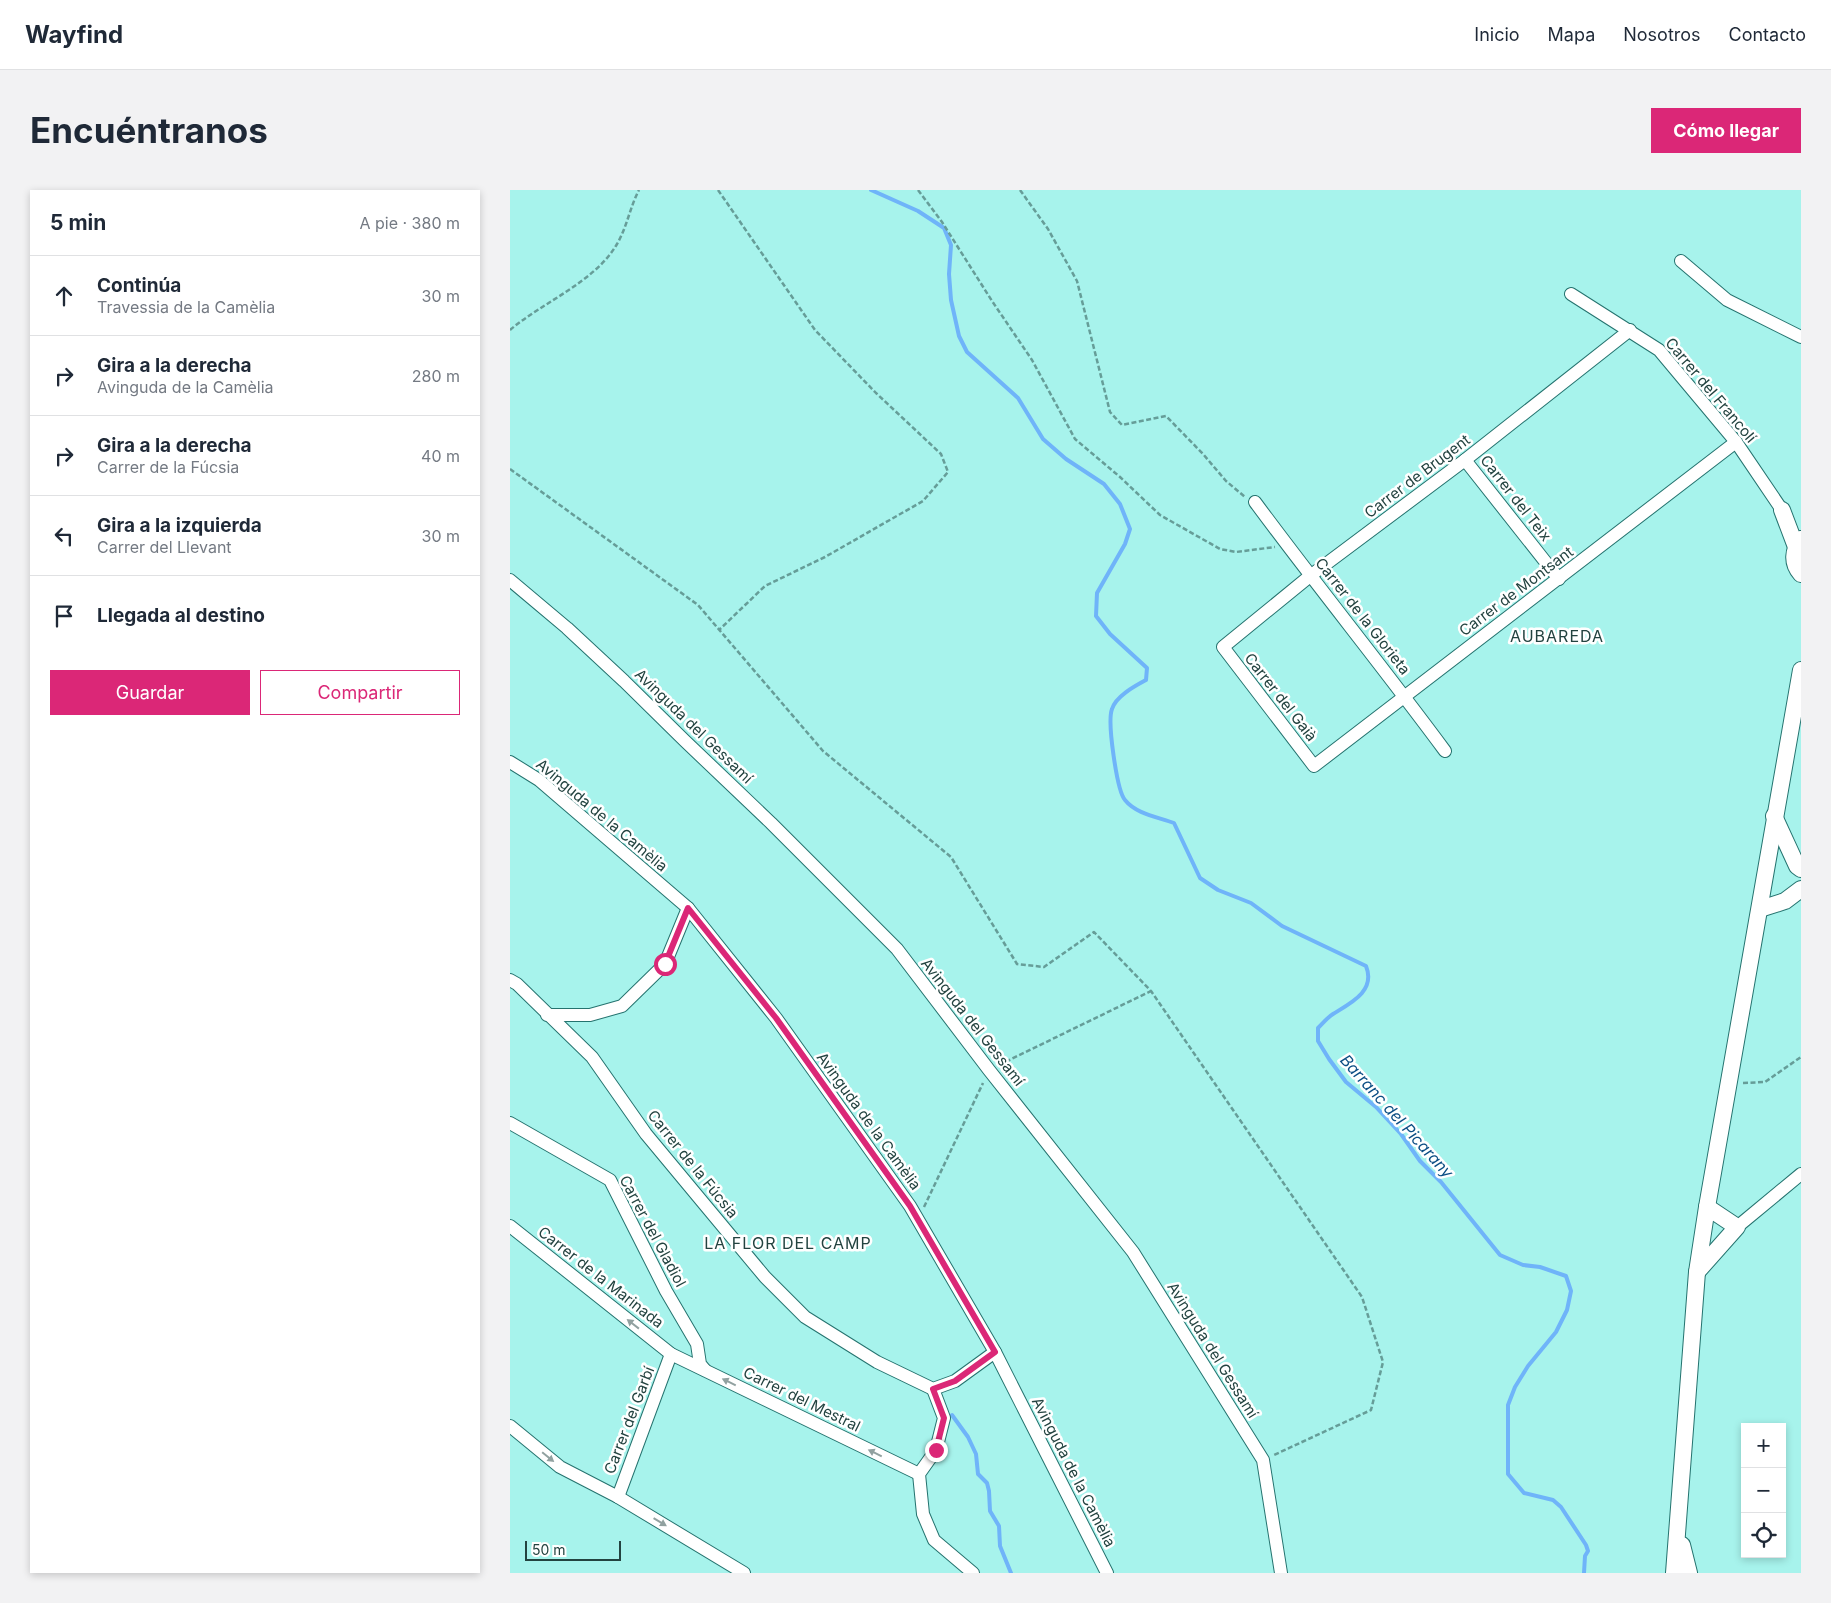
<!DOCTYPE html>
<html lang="es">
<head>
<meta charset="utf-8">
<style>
  body { margin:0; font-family:Inter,sans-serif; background:#f2f2f3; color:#1f2937 }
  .controls { position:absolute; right:15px; bottom:15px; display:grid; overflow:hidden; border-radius:0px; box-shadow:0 2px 8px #0003 }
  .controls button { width:45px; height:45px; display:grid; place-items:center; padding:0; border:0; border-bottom:1px solid #e0e1e3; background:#fff; color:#1f2937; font:25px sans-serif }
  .scale { position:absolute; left:15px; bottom:12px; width:96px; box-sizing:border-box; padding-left:5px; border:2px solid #234340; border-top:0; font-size:14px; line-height:18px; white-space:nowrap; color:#234340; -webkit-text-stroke:4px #fff; paint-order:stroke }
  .stop { position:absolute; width:15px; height:15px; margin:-11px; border:4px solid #db2777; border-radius:50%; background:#fff }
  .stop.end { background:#db2777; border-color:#fff; box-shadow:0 1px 5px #0008 }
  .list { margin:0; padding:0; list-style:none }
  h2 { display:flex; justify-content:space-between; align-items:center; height:65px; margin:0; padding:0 20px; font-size:21px }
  h2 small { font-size:16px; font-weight:400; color:#747a83 }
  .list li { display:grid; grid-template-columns:32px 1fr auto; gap:15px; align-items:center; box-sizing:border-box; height:80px; padding:0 20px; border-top:1px solid #e0e1e3 }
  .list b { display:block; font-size:19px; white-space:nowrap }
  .list p { margin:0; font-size:16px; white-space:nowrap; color:#747a83 }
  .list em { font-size:16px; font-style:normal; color:#747a83 }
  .actions { display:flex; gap:10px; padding:15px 20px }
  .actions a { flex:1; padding:11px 0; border:1px solid #db2777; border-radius:0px; text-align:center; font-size:18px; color:#db2777 }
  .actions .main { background:#db2777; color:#fff }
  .icon { flex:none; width:28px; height:28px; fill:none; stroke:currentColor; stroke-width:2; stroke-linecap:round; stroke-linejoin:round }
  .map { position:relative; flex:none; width:1291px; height:1383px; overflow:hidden; border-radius:0px }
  header { display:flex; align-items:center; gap:30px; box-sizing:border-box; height:70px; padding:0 25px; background:#fff; border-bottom:1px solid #e0e1e3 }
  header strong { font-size:24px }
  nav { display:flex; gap:28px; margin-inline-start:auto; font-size:18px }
  .intro { display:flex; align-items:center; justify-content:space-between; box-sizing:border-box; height:120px; padding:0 30px }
  h1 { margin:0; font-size:35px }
  .button { padding:12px 22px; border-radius:0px; background:#db2777; color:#fff; font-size:18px; font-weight:700 }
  main { display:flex; gap:30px; padding:0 30px }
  aside { flex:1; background:#fff; border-radius:0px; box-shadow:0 2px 8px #0003 }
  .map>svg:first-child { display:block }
</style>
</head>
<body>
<header>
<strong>Wayfind</strong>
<nav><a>Inicio</a><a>Mapa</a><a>Nosotros</a><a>Contacto</a></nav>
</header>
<div class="intro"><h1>Encuéntranos</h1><a class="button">Cómo llegar</a></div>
<main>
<aside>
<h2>5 min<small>A pie · 380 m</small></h2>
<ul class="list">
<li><svg class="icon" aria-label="ahead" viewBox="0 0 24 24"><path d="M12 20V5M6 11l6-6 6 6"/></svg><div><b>Continúa</b><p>Travessia de la Camèlia</p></div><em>30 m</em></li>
<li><svg class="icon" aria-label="right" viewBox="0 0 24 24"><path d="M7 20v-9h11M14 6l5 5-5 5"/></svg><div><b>Gira a la derecha</b><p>Avinguda de la Camèlia</p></div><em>280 m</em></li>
<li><svg class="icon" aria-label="right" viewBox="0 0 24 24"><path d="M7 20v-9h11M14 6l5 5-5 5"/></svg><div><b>Gira a la derecha</b><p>Carrer de la Fúcsia</p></div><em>40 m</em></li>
<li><svg class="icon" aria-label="left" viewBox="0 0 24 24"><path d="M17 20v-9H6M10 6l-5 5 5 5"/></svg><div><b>Gira a la izquierda</b><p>Carrer del Llevant</p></div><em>30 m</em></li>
<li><svg class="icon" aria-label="arrive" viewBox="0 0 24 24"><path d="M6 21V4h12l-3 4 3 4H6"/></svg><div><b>Llegada al destino</b></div></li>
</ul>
<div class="actions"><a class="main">Guardar</a><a>Compartir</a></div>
</aside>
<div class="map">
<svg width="1291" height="1383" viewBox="0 0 1291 1383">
  <rect width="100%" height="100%" fill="#a7f3ec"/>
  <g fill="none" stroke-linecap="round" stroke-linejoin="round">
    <!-- stream -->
    <g stroke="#6fb4f9" stroke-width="4">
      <path d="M361 0 408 21 434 38 441 55 439 84 441 110 449 146 457 162 508 208 533 249 556 269 594 294 610 314 620 339 615 354 587 403 586 426 600 444 637 478 636 490C625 496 606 506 602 519 597 532 607 601 615 610 626 624 648 627 664 633L690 688 708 700 741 713 772 736 856 776C866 801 841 813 823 824 818 827 813 833 808 838V851L819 869 836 892 866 917 891 944 910 971 931 992 990 1065 1013 1075 1030 1077 1056 1086 1061 1101 1057 1120 1046 1142 1018 1176 1005 1197 998 1215V1284L1014 1303 1043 1310 1051 1317 1076 1355 1078 1361 1075 1366 1074 1383"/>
      <path d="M442 1225 458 1247 466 1264 468 1284 477 1293 479 1301 480 1321 489 1336 490 1356 501 1383"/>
    </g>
    <defs>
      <g id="minor">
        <path d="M1171 71 1217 110 1291 147"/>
        <path d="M1061 104 1149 160 1226 252 1272 320"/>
        <path d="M1120 140 955 270 800 386 713 457 804 576 1226 252"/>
        <path d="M955 270 1049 389"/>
        <path d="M745 312C807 396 873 477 935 561"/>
        <path d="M0 390 57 438 114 491 175 551 261 633 387 759 479 880 623 1062 753 1270 771 1383"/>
        <path d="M0 572 29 590 178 718 266 828 400 1016 485 1162 597 1383"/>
        <path d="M0 790 7 794 82 867 136 944 195 1015 255 1087 295 1127 367 1172 423 1199 445 1191 485 1162"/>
        <path d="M37 825H80L112 816 155 774 178 718"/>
        <path d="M0 933 100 990 156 1101 187 1154 190 1174 195 1180"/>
        <path d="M0 1036 161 1164 409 1284"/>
        <path d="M1227 1037 1291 984"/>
        <path d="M423 1199 434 1228 426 1260 409 1284 413 1324 424 1350 463 1383"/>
        <path d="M0 1236 50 1277 108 1307 234 1383"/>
        <path d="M108 1307 161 1164"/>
      </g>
      <g id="tertiary">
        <path d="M1272 320 1286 357"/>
        <path d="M1291 349C1283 360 1281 373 1291 384"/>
        <path d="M1264 626 1287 676 1291 679"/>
        <path d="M1250 719 1275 711 1291 699"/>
        <path d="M1187 1082 1227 1037 1197 1017"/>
        <path d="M1172 1355 1179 1383"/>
        <path d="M1164 1383 1187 1082 1197 1017 1291 480"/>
      </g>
    </defs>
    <!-- minor casing -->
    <use href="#minor" stroke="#25736f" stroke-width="14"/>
    <!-- tertiary casing -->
    <use href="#tertiary" stroke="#25736f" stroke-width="18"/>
    <!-- path -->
    <g stroke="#669d98" stroke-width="2.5" stroke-dasharray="5 2.5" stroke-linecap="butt">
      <path d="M208 0 305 140 366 203 431 264 438 282 413 311 315 367 255 396 209 440"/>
      <path d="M408 0 432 32 482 111 522 170 565 249 610 287 650 325 710 359 726 362 765 357"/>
      <path d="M510 0 538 39 567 91 600 222 612 235 656 226 693 264 716 291 735 307"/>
      <path d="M0 140C33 112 85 92 107 54 117 37 120 17 129 0"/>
      <path d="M0 279 188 415 313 561 441 667 507 774 534 777 584 742 641 801 852 1107 873 1172 861 1220 764 1265"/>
      <path d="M489 875 641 801"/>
      <path d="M1233 893 1255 892 1291 867"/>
      <path d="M414 1017 473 893"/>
    </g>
    <!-- minor -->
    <use href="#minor" stroke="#fff" stroke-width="12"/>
    <!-- tertiary -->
    <use href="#tertiary" stroke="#fff" stroke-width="16"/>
  </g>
  <!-- one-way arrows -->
  <defs><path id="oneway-solid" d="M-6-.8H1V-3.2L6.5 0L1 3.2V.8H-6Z" transform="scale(1.25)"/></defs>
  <g fill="#91a1a0">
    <use href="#oneway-solid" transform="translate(123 1134) rotate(-142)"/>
    <use href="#oneway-solid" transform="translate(219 1192) rotate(-154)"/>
    <use href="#oneway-solid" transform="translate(365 1263) rotate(-154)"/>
    <use href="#oneway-solid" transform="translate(38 1267) rotate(39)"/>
    <use href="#oneway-solid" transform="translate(150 1332) rotate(31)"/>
  </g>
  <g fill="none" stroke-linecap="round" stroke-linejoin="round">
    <!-- route -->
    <path stroke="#db2777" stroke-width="6" d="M155 774 178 718 266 828 400 1016 485 1162 445 1191 423 1199 434 1228 426 1260"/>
  </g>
  <g text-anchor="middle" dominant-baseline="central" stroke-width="5" stroke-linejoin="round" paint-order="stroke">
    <!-- street labels -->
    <g font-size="15" fill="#234340" stroke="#fff">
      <text transform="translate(1201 200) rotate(50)">Carrer del Francolí</text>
      <text transform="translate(907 286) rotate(-37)">Carrer de Brugent</text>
      <text transform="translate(1006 308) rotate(52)">Carrer del Teix</text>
      <text transform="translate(1006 401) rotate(-37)">Carrer de Montsant</text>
      <text transform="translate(853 426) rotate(52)">Carrer de la Glorieta</text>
      <text transform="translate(771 507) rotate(52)">Carrer del Gaià</text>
      <text transform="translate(184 536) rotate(44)">Avinguda del Gessamí</text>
      <text transform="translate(92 625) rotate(40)">Avinguda de la Camèlia</text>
      <text transform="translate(463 832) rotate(52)">Avinguda del Gessamí</text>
      <text transform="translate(359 931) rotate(54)">Avinguda de la Camèlia</text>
      <text transform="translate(183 974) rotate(51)">Carrer de la Fúcsia</text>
      <text transform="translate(143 1041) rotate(62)">Carrer del Gladiol</text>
      <text transform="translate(91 1087) rotate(38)">Carrer de la Marinada</text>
      <text transform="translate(703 1160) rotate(58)">Avinguda del Gessamí</text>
      <text transform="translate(292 1209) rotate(26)">Carrer del Mestral</text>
      <text transform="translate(119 1230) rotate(-69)">Carrer del Garbí</text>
      <text transform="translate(564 1282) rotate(63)">Avinguda de la Camèlia</text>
    </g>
    <!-- neighbourhood labels -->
    <g font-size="16" letter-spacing="1" fill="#234340" stroke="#fff">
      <text x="1047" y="446">AUBAREDA</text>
      <text x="278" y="1053">LA FLOR DEL CAMP</text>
    </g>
    <!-- water labels -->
    <g font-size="16" font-style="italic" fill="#0c4e84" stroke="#fff">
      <text transform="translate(887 926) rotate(48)">Barranc del Picarany</text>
    </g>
  </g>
</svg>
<div class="controls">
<button>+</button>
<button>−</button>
<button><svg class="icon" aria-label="locate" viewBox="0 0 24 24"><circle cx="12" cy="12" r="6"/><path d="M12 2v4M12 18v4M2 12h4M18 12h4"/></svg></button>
</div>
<div class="scale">50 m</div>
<div class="stop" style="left:155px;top:774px"></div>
<div class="stop end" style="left:426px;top:1260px"></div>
</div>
</main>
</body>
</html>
